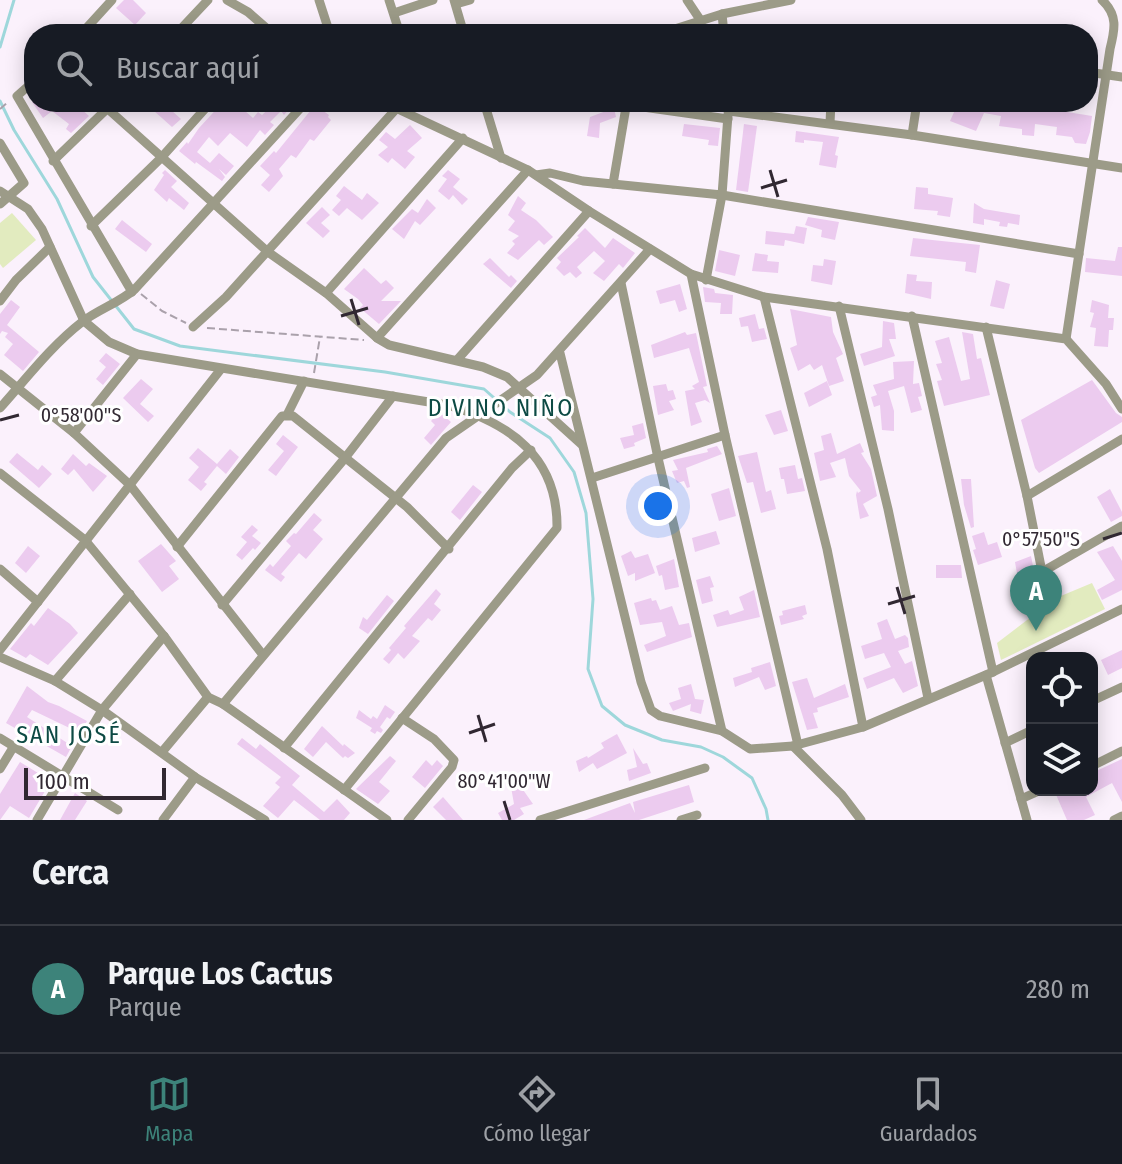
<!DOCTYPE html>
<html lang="es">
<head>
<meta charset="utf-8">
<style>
  body { margin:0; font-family:"Fira Sans Condensed",sans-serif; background:#242831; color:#f1f3f6 }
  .controls { position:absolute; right:24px; bottom:24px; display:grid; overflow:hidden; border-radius:16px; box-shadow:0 4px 20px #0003 }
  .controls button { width:72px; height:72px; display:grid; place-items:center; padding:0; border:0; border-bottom:2px solid #363941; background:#171b24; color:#f1f3f6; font:40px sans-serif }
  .scale { position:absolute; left:24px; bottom:20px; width:142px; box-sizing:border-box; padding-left:8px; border:4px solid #312832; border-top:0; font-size:22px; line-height:28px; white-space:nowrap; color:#312832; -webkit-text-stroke:6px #fff; paint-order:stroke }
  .you { position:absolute; left:658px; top:506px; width:28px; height:28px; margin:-20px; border:6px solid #fff; border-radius:50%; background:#1a73e8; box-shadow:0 0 0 12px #1a73e833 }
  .badge { display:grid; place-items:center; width:52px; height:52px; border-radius:50%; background:#3d837a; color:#fff; font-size:26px; font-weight:700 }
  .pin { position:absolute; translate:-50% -66px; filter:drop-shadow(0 2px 4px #0008) }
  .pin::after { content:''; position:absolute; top:42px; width:28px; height:24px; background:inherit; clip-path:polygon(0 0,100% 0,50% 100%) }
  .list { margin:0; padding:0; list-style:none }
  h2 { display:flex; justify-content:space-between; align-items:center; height:104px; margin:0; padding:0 32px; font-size:34px }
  h2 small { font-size:26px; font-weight:400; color:#9ea1a6 }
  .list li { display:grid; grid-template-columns:52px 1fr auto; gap:24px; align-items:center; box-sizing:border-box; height:128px; padding:0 32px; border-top:2px solid #363941 }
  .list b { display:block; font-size:30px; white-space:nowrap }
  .list p { margin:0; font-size:26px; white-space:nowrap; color:#9ea1a6 }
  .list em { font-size:26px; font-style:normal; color:#9ea1a6 }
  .icon { flex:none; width:44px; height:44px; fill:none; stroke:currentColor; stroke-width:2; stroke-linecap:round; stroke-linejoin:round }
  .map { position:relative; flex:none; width:1122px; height:820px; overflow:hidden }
  .search { position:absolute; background:#171b24; box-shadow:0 4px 20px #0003; left:24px; right:24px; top:24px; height:88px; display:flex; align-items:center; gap:20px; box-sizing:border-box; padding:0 28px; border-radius:32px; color:#9ea1a6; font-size:30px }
  .sheet { height:232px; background:#171b24 }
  nav { display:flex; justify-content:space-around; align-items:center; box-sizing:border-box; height:112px; border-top:2px solid #363941; background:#171b24; font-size:22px; color:#9ea1a6 }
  nav a { display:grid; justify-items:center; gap:4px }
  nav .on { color:#3d837a }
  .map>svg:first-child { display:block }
</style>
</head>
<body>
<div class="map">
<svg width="1122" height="820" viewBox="0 0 1122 820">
  <rect width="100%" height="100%" fill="#fbf1fc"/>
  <!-- green -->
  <g fill="#e2ebbf">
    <path d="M12 213 36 240 3 268 0 264V223Z"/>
    <path d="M1092 583 1105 609 1001 660 997 643 1056 598Z"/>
  </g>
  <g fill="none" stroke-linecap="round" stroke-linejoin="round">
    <!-- stream -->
    <g stroke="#9ed7db" stroke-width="3">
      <path d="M0 47 14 0"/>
      <path d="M0 101 14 130 57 199 93 277 134 329 180 346 385 372 484 389 510 412 550 438 574 472 586 513 593 599 588 669 602 706 625 725 662 740 701 747 723 757 752 778 766 809 768 820"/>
    </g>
  </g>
  <!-- building -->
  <g fill="#eccbef">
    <path d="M124 0H133L146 13 135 25 116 8Z"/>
    <path d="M32 102H84L80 108 89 116 71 133 66 129 69 124 52 111 43 118Z"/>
    <path d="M144 102H162L181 119 172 127Z"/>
    <path d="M223 102H235L253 118 258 112 262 115 276 102H287L292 106 284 115 281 111 270 122 274 125 265 135 260 130 247 147 230 133 218 146 209 137 197 152 210 163 219 153 234 166 226 175 219 169 225 177 222 181 196 162 195 164 179 151 187 142 188 144 199 128Z"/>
    <path d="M962 102H1002L1033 106 1034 102H1043L1042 108 1092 116 1090 132 1086 144 1075 143 1072 137 1056 135 1057 127 1035 124 1034 136 1022 135V129L999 126 1001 116 984 113 976 131 950 121 955 110 960 112Z"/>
    <path d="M315 105 329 115 328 117 331 120 314 141 310 139 296 158 291 155 279 169 283 176 269 192 261 185 270 175 260 166 274 151 276 153Z"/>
    <path d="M614 108 616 117 600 123 599 138 587 136 590 117Z"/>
    <path d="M684 124 720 128 718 146 708 145 709 140 682 136Z"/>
    <path d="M744 124 757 126 748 192 736 190Z"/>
    <path d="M410 125 422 138 407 151 415 157 405 169 392 158 388 163 378 155 388 147 379 140 386 132 395 139Z"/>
    <path d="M796 131 839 137 835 155 838 156 836 168 819 165 823 142 804 140V143L795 142Z"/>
    <path d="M165 170 177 181 171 187 189 203 184 210 169 198 167 202 154 190 164 175 162 173Z"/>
    <path d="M448 170 460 179 453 187 468 199 462 205 453 195 449 200 438 191 447 179 442 176Z"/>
    <path d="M344 186 362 200 367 193 379 203 362 220 347 208 339 216 332 210 341 200 336 196Z"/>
    <path d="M916 187 928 188V194L953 198 950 217 937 215 938 211 914 209Z"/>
    <path d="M518 196 526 203 521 210 536 220 553 237 544 245 539 240 518 260 507 253 515 244 512 241 519 236 508 230 515 221 508 215Z"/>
    <path d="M427 199 436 208 420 225 415 221 404 239 392 229 412 209 418 213Z"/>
    <path d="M974 203 984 209 1020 215 1019 225 1008 223 1007 227 999 226 1000 222 984 219V225L973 223Z"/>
    <path d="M322 207 330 215 321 223 330 231 323 238 306 223Z"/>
    <path d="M808 217 839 222 835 240 821 237 822 230 805 225Z"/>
    <path d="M122 220 152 244 146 252 115 229Z"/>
    <path d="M796 226 807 228 804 244 785 240 784 246 765 244 766 231 794 234Z"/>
    <path d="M585 228 605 248 613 238 635 253 623 268 619 264 604 281 593 273 605 261 594 251 577 267 582 273 576 278 570 272 564 276 556 268 561 262 557 258 579 237 577 236Z"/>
    <path d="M913 238 980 245 976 273 965 271 966 262 910 256Z"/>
    <path d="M1118 247H1122V276L1085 272 1086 258 1115 261Z"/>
    <path d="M719 250 740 255 735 276 715 271Z"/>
    <path d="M755 253 768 255 767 261 779 262 778 273 752 271Z"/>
    <path d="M490 258 509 277 511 275 517 281 511 288 483 264Z"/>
    <path d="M824 259 836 261 832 285 811 281 813 265 823 266Z"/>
    <path d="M364 268 381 284 386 280 394 288 381 301H401L379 324 360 308 363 305 358 299 344 289Z"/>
    <path d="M907 274 917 275 916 281 932 282 931 299 905 293Z"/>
    <path d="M996 280 1010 284 1004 309 990 306Z"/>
    <path d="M680 284 687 309 679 312 675 300 660 304 656 291Z"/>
    <path d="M703 287 714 289 715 293 733 295 732 314H720L721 303 705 302Z"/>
    <path d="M11 300 20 307 7 325 39 352 23 371 4 355 13 344 5 337 8 333 2 331 0 334V314Z"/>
    <path d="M1092 300 1109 305 1108 318H1114L1113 330H1109L1108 347 1094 346 1096 328 1090 327 1094 313 1090 312Z"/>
    <path d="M790 309 831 317 833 332 843 354 836 358 844 381 829 386 822 365 814 370 810 364 798 371 790 348 797 345Z"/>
    <path d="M755 314 759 329 764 328 767 339 752 342 748 326 741 327 739 318Z"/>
    <path d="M883 321 894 323 896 339H889L895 356 864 366 860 354 882 347Z"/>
    <path d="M685 332 687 335 696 333 707 386 703 387 710 403 705 400 695 403 702 422 691 426 685 391 695 389 692 386 699 382 689 348 654 358 651 345Z"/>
    <path d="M962 332 973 334 977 359 981 358 990 395 944 406 937 381 942 380 936 364 942 363 935 341 949 337 961 381 970 379Z"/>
    <path d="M106 353 120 364 103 385 96 379 106 367 99 361Z"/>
    <path d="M914 361 913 384 919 383 922 396 918 397 922 410 911 413 904 386 888 391 894 411V431L882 430 880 405 874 407 871 397 877 395 873 385 894 379 893 362Z"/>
    <path d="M141 379 153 389 140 404 154 416 148 422 123 398Z"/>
    <path d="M1092 380 1116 413 1122 417V422L1039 473 1035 468 1021 420Z"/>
    <path d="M827 381 832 395 809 407 804 393Z"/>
    <path d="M666 384 668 391 673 390 676 399 669 401 674 410 658 415 653 386Z"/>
    <path d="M781 410 788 431 774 435 765 415Z"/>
    <path d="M439 412 451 422 431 445 424 438 435 425 431 421Z"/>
    <path d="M643 423 646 438 634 443 635 446 624 449 620 438 634 435 632 426Z"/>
    <path d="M831 433 837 454 860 443 864 452 861 453 871 469 877 496 863 504 869 516 860 519 856 495 857 491 858 493 861 491 849 476 845 458 830 463 836 477 820 481 814 453 824 450 821 436Z"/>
    <path d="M283 435 298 447 276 476 268 470 284 451 276 444Z"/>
    <path d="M717 446 722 454 686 468 690 487 687 488 684 481 677 483 672 471 678 470 673 460 708 452 707 449Z"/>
    <path d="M198 448 217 464 230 449 239 457 226 474 217 466 204 482 207 484 201 491 188 480 199 467 189 458Z"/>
    <path d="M757 452 766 492 771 490 776 509 761 513 753 482 747 483 738 456Z"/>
    <path d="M17 453 38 470 42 465 52 474 39 488 9 462Z"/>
    <path d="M73 454 86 466 89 463 107 476 93 492 74 469 68 475 61 469Z"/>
    <path d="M795 465 798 479 802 478 805 491 787 494 784 479H781L779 468Z"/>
    <path d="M961 479H971L974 527 971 528 964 505Z"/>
    <path d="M473 485 482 492 460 520 451 512Z"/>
    <path d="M729 488 736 516 719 521 711 494Z"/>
    <path d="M1110 489 1122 512V516L1111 522 1097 497Z"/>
    <path d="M314 513 322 520 313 530 323 539 306 559 299 553 281 574 285 577 281 582 265 570 270 564 273 567 291 546 286 541 294 533 296 534Z"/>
    <path d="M252 525 258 530 252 536 261 543 255 550 253 548 242 560 236 555 247 542 241 537Z"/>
    <path d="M716 531 720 544 695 552 692 538Z"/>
    <path d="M984 532 988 545 997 542 1002 557 978 565 973 550 976 549 972 536Z"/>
    <path d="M161 544 176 561 169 566 179 579 162 592 138 561Z"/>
    <path d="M28 546 40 556 26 573 15 563Z"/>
    <path d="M1113 546 1122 561V590L1102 600 1097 590 1115 580 1097 552Z"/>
    <path d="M631 551 635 558 648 554 655 573 635 581V573L628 576 621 556Z"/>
    <path d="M1031 556 1036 581 1019 585 1015 562Z"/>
    <path d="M674 559 679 587 665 590 662 575 659 576 656 566Z"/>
    <path d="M936 565H961L962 578H936Z"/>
    <path d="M710 576 714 587 710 588 713 601 702 604 696 580Z"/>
    <path d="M436 589 441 594 434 604 441 610 432 621 428 618 412 636 420 641 404 659 398 653 389 664 383 659 391 650 389 648 406 628 404 626Z"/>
    <path d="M754 590 760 617 717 627 713 615 728 610 730 615 744 610 739 597Z"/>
    <path d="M387 595 394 601 368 634 359 628 363 617 367 620Z"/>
    <path d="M651 598 652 601 656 600 660 610 672 606 679 625 689 623 692 637 647 652 644 645 666 636 662 622 640 625 634 603Z"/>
    <path d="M805 605 807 614 802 616 804 619 781 625 779 616 783 615 782 611Z"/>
    <path d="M48 608 70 624 78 633 48 665 30 654 26 658 10 649 31 623 34 626Z"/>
    <path d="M887 619 895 639 905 635 908 638 909 647 898 651 905 664 912 661 918 686 903 693 894 678 867 689 863 678 891 667 884 653 865 659 861 646 882 639 877 623Z"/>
    <path d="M1122 650V668L1108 675 1101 660Z"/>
    <path d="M770 662 776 686 765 690 759 677 735 687 733 678 752 672 751 668Z"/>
    <path d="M807 678 814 698 845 684 849 697 817 708 818 712 813 713 818 728 807 730 792 682Z"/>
    <path d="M691 684 695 699 704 700 701 714 690 711 691 704 673 711 669 703 681 699 678 688Z"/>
    <path d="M27 686 48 702 59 706 87 721 80 733 32 710 27 717 72 746 66 757 6 723Z"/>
    <path d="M385 705 395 712 390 719 387 717 380 727 383 730 381 733 377 731 375 734 370 731 372 728 356 718 359 710 371 719 373 716 377 719Z"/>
    <path d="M322 726 343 746 344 744 355 753 348 758 345 756 343 758 326 742 313 757 304 749Z"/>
    <path d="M617 734 627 753 597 769 593 763 579 772 576 761 587 756 588 758 604 748 601 743Z"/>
    <path d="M242 738 256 749 260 744 300 776 292 785 324 812 337 799 350 813 344 820H320L294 800 278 818 263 806 280 787 275 783 281 777 237 744Z"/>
    <path d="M633 748 643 764 647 763 651 773 629 781 627 770 637 767Z"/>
    <path d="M390 756 396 761 379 782 390 791 378 804 356 789Z"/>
    <path d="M1122 759V802L1112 783 1086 797 1095 815 1084 820H1067L1054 790H1092V773Z"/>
    <path d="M426 760 432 766 437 760 443 766 425 788 412 777Z"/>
    <path d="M20 762 51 781 29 818 10 806 0 820V794Z"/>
    <path d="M519 784 533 804 520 808 524 814 514 820H502L498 813 514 804 511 787Z"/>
    <path d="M689 785 694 802 639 820H584L630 803 635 813 633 802Z"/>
    <path d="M75 793 87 801 75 820H60Z"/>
    <path d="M443 797 463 820H446L433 807Z"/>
  </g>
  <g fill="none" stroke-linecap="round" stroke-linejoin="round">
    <!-- path -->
    <g stroke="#aaa1ab" stroke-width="2" stroke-dasharray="8 4" stroke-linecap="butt">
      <path d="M0 109 8 102"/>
      <path d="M141 294 162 311 186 323"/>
      <path d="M207 328 364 340"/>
      <path d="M314 373 320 337"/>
    </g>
    <!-- minor -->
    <g stroke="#9c9b88" stroke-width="9">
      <path d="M227 0 248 12 273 34"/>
      <path d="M319 0 330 34"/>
      <path d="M389 0 400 34"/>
      <path d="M454 0 464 34"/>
      <path d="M687 0 701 21"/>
      <path d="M456 4 470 0"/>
      <path d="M394 13 433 0"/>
      <path d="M722 14 724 34"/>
      <path d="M81 34 112 0"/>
      <path d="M176 34 208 0"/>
      <path d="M659 34 722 14 791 0"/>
      <path d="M1088 72 1122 77"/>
      <path d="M34 81 17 96 132 292"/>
      <path d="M100 102 268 252 326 293 377 338 528 170"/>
      <path d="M383 102 528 170 589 211 691 274 764 297 1066 339 1106 384 1122 409"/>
      <path d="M484 102 501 158"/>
      <path d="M729 111 912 135 1122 168"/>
      <path d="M830 123 831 102"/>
      <path d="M912 135 917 102"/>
      <path d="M0 143 24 183 0 204"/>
      <path d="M53 161 114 102"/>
      <path d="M536 175 550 173 583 181 722 195 1079 254"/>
      <path d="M613 184 626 107 636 106 728 119"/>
      <path d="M0 191 28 209 42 229 84 321 109 342 137 354 447 405C510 423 558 457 557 528L344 790"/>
      <path d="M91 226 161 158 211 102"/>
      <path d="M691 274 725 435 798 745"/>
      <path d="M706 280 722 195 729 102"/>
      <path d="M621 283 658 458 722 731"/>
      <path d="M326 293 463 138"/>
      <path d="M764 297 827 549 863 727"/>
      <path d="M0 301 16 280 50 247"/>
      <path d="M839 306 888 509 928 698"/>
      <path d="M912 316 993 672"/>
      <path d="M193 327 226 297 396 109"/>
      <path d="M986 327 1027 496 1048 602"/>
      <path d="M377 338 389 345 483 367 507 377 581 444"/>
      <path d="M1066 339 1110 49C1115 29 1118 15 1102 0"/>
      <path d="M560 353 641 682 651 710 660 716 722 731 750 749 793 746 863 727 993 672 1122 609"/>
      <path d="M457 360 589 211"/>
      <path d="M0 374 74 433 130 485 263 655"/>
      <path d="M0 408C26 379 51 346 82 322 99 309 119 303 135 289L306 102"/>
      <path d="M287 415 304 381"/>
      <path d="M74 433 137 354"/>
      <path d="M0 473 85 540 164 636 208 697 223 704 387 820"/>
      <path d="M592 478 725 435"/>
      <path d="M1027 496 1122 439"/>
      <path d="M177 547 282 416H293L407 507 449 549"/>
      <path d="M0 569 38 602"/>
      <path d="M1042 572 1122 526"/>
      <path d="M222 605 345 458 393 396"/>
      <path d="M0 650 221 369"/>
      <path d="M0 657 55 681 102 710 195 777 265 820"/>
      <path d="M986 675 1027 820"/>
      <path d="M55 681 130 594"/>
      <path d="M1092 701 1122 687"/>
      <path d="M223 704 446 438 537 375 650 249"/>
      <path d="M402 718 434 739 454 760 452 767 408 820"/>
      <path d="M0 738 118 810"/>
      <path d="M1005 743 1032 730"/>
      <path d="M793 746 842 795 861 820"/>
      <path d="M284 748 512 468 531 450"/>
      <path d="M162 752 208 697"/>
      <path d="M1092 766 1122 751"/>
      <path d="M0 769 14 746"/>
      <path d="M1021 799 1041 790"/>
      <path d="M37 820 102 710 164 636"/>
      <path d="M163 820 195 777"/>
      <path d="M540 820 705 768"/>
      <path d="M681 820 697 815"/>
      <path d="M1114 820 1122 816"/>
    </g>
  </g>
  <!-- ticks -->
  <path fill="none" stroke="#312832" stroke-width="3" d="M770 170 778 197M761 188 787 180M351 299 359 325M341 316 368 308M0 420 19 415M1103 539 1122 533M897 587 905 614M888 604 915 596M478 715 486 742M469 733 495 724M504 801 510 820"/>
  <g text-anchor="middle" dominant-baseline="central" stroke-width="6" stroke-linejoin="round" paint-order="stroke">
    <!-- neighbourhood labels -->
    <g font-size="24" letter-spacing="2" fill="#0d4a44" stroke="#fff">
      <text x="501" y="408">DIVINO NIÑO</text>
      <text x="69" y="735">SAN JOSÉ</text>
    </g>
  </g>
  <g font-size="20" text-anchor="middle" fill="#312832" stroke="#fff" stroke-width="6" stroke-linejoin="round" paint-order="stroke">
    <text x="81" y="422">0°58'00"S</text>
    <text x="1041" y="546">0°57'50"S</text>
    <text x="504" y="788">80°41'00"W</text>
  </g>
</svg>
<div class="controls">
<button><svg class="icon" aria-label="locate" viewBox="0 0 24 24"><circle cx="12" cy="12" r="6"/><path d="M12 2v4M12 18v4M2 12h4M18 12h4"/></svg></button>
<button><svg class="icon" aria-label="layers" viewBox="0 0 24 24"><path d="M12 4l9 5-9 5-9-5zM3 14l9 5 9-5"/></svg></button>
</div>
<div class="scale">100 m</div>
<div class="you"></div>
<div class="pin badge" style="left:1036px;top:631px">A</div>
<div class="search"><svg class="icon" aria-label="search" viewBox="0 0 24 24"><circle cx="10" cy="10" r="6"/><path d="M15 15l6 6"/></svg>Buscar aquí</div>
</div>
<section class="sheet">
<h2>Cerca<small></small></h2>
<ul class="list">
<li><span class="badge">A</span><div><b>Parque Los Cactus</b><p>Parque</p></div><em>280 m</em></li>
</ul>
</section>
<nav>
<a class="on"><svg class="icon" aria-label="map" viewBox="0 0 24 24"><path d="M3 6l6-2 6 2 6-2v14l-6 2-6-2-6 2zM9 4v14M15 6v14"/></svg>Mapa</a>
<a><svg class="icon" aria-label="directions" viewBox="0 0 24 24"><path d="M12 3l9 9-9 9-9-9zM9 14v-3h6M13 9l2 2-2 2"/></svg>Cómo llegar</a>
<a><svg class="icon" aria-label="saved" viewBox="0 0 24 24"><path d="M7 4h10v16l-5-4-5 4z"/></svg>Guardados</a>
</nav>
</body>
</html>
